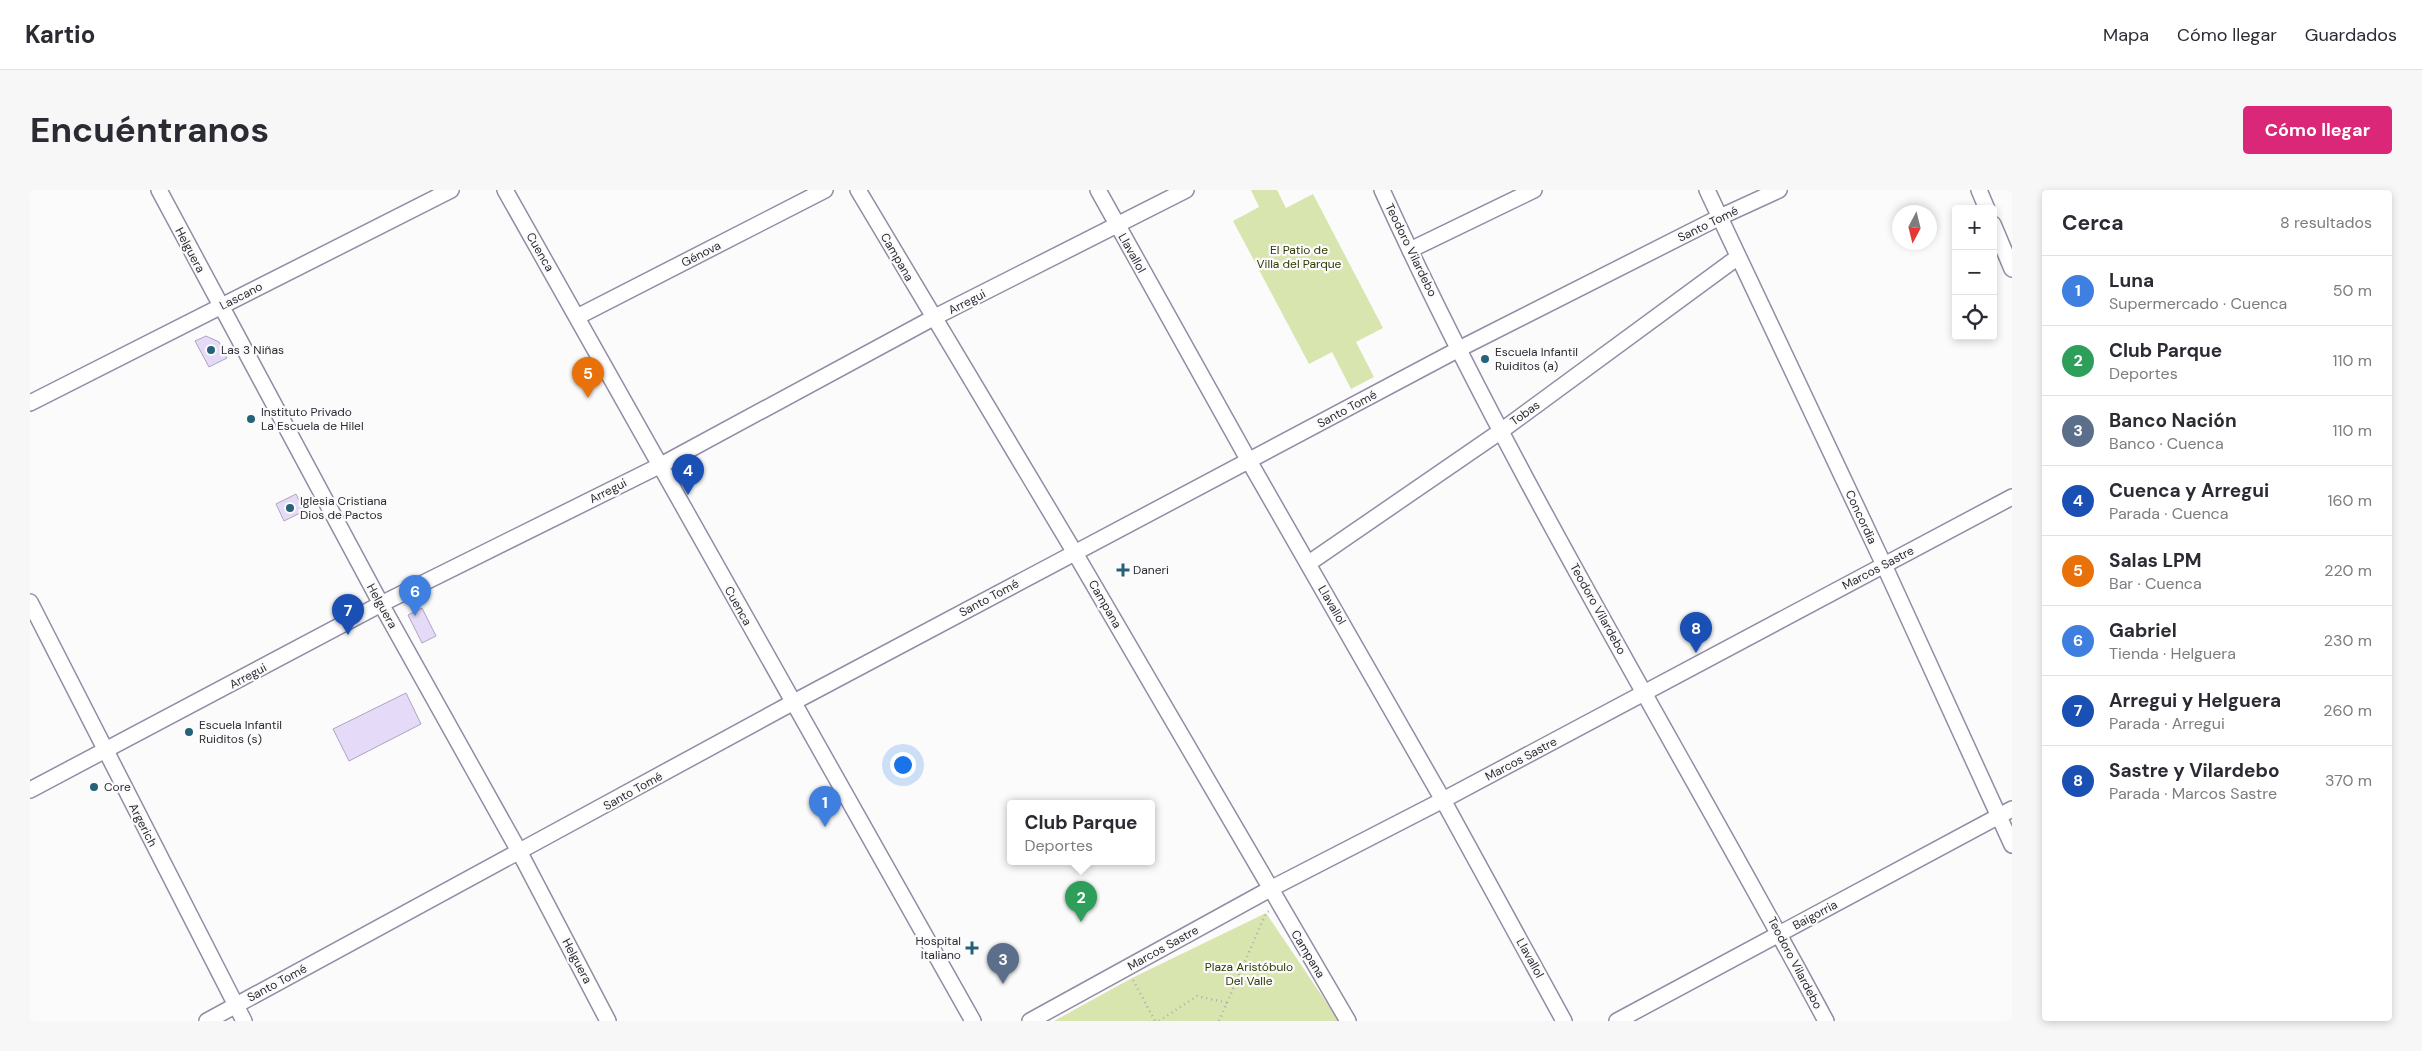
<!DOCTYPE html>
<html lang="es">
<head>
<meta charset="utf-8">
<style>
  body { margin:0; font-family:"DM Sans",sans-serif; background:#f7f7f7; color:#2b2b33 }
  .controls { position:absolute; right:15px; top:15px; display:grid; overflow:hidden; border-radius:5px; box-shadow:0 2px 8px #0003 }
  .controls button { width:45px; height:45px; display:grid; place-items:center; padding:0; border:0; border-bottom:1px solid #e1e1e2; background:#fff; color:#2b2b33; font:25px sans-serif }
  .compass { position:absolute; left:1862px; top:15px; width:45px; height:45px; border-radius:50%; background:#fff; box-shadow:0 2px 8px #0003; rotate:187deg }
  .you { position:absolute; left:872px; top:574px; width:18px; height:18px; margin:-12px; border:4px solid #fff; border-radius:50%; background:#1a73e8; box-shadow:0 0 0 8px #1a73e833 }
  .badge { display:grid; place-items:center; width:32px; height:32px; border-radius:50%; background:#db2777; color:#fff; font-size:16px; font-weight:700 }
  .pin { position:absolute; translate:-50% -41px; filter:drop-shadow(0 1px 2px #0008) }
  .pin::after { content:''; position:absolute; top:26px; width:18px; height:15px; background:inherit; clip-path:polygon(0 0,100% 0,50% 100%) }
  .popup { position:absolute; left:977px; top:610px; width:148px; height:65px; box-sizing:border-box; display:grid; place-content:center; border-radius:5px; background:#fff; filter:drop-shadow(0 1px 4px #0005); font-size:16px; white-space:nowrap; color:#7c7c81 }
  .popup b { font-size:19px; color:#2b2b33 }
  .popup::after { content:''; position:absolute; left:50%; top:100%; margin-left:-10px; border:10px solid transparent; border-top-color:#fff }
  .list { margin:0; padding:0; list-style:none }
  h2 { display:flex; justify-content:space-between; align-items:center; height:65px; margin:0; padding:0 20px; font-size:21px }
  h2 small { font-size:16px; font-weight:400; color:#7c7c81 }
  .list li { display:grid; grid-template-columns:32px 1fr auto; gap:15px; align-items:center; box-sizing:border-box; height:70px; padding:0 20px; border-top:1px solid #e1e1e2 }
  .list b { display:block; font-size:19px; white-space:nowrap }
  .list p { margin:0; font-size:16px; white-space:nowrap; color:#7c7c81 }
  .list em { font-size:16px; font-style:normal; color:#7c7c81 }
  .icon { flex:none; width:28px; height:28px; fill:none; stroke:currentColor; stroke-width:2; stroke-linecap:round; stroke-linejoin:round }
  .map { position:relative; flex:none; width:1982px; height:831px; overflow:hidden; border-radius:5px }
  header { display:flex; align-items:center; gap:30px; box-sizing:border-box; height:70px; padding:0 25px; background:#fff; border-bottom:1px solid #e1e1e2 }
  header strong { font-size:24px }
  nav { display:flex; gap:28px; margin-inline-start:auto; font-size:18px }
  .intro { display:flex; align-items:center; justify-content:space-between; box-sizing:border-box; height:120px; padding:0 30px }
  h1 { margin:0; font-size:35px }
  .button { padding:12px 22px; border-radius:5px; background:#db2777; color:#fff; font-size:18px; font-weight:700 }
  main { display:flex; gap:30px; padding:0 30px }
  aside { flex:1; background:#fff; border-radius:5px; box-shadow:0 2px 8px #0003 }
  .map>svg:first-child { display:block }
</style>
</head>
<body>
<header>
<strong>Kartio</strong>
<nav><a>Mapa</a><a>Cómo llegar</a><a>Guardados</a></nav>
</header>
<div class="intro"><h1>Encuéntranos</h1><a class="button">Cómo llegar</a></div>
<main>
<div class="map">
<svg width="1982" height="831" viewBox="0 0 1982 831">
  <rect width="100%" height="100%" fill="#fbfbfb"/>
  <!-- green -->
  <g fill="#d8e5af">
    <path d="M1221 0H1247L1256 18 1283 4 1353 138 1326 152 1344 187 1321 199 1302 162 1279 174 1203 31 1229 17Z"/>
    <path d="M1236 723 1309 831H1024L1102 788Z"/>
  </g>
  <!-- building -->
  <g fill="#e5daf7" stroke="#aea4bf">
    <path d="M176 146 189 152 197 168 179 177 165 151Z"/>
    <path d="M266 304 274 321 254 331 246 314Z"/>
    <path d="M392 418 406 446 392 453 378 425Z"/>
    <path d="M376 503 391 534 319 571 303 539Z"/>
  </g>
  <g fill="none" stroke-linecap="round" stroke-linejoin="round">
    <defs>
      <g id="street">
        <path d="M129 0 351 414 490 663 578 831"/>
        <path d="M475 0 943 831"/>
        <path d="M828 0 1045 363 1318 831"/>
        <path d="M1068 0 1219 271 1413 610 1534 831"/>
        <path d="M1352 0C1482 286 1648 555 1796 831"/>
        <path d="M1677 0 1854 375 1982 655"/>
        <path d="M1949 0 1957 19"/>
        <path d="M1963 34 1982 79"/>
        <path d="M1380 60 1504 0"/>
        <path d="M547 127 795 0"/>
        <path d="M0 213 421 0"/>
        <path d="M1279 373 1471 241 1708 67"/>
        <path d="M0 412 214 831"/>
        <path d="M0 600 351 414 631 275 903 128 1156 0"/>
        <path d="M177 831 762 513 1429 159 1690 27 1749 0"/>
        <path d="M1000 831 1240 699 1413 610 1982 307"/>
        <path d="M1587 831 1982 619"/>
      </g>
    </defs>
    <!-- street casing -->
    <use href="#street" stroke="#948ba5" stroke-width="18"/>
    <!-- path -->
    <g stroke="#aeacb0" stroke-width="2.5" stroke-dasharray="1 4" stroke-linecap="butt">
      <path d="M1103 790 1125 831"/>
      <path d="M1129 831 1167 806 1198 813"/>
      <path d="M1189 831 1236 723 1239 721"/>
    </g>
    <!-- street -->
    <use href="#street" stroke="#fff" stroke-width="15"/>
  </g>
  <!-- markers -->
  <g fill="#256279" stroke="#fbfbfb" stroke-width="2">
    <circle cx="181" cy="160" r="5"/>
    <circle cx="1455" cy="169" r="5"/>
    <circle cx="221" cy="229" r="5"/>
    <circle cx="260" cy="318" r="5"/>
    <path d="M1090.5 372.5h5v5h5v5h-5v5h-5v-5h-5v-5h5z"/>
    <circle cx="159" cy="542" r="5"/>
    <circle cx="64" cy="597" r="5"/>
    <path d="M939.5 750.5h5v5h5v5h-5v5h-5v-5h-5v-5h5z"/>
  </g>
  <g text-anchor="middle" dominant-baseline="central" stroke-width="4.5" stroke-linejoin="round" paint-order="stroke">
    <!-- street labels -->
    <g font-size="12" fill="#2d2933" stroke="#fbfbfb">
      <text transform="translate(1678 34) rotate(-26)">Santo Tomé</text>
      <text transform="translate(160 60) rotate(62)">Helguera</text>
      <text transform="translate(1381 60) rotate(64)">Teodoro Vilardebo</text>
      <text transform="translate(510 62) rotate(60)">Cuenca</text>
      <text transform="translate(1102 63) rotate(61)">Llavallol</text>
      <text transform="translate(671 64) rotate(-27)">Génova</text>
      <text transform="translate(867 67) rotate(60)">Campana</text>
      <text transform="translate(211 106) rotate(-27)">Lascano</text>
      <text transform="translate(937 112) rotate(-27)">Arregui</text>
      <text transform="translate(1317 219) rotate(-28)">Santo Tomé</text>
      <text transform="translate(1495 223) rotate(-36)">Tobas</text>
      <text transform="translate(578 301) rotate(-27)">Arregui</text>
      <text transform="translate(1831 327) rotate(65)">Concordia</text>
      <text transform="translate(1848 378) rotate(-28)">Marcos Sastre</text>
      <text transform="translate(959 408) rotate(-28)">Santo Tomé</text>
      <text transform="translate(1075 414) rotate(60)">Campana</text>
      <text transform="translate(1302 415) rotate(60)">Llavallol</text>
      <text transform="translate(352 416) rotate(61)">Helguera</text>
      <text transform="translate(708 416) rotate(61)">Cuenca</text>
      <text transform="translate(1568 419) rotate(61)">Teodoro Vilardebo</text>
      <text transform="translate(218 486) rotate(-28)">Arregui</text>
      <text transform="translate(1491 569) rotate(-28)">Marcos Sastre</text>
      <text transform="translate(603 601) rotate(-29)">Santo Tomé</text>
      <text transform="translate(113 635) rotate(63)">Argerich</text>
      <text transform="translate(1785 725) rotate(-28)">Baigorria</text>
      <text transform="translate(1133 758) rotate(-29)">Marcos Sastre</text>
      <text transform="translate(1278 764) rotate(59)">Campana</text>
      <text transform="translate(1500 768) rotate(61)">Llavallol</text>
      <text transform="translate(547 771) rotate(62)">Helguera</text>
      <text transform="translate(1765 773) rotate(62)">Teodoro Vilardebo</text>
      <text transform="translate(247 793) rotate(-28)">Santo Tomé</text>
    </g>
    <!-- park labels -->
    <g font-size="12" fill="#313a00" stroke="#fbfbfb">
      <text x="1269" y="60">El Patio de<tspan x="1269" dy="14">Villa del Parque</tspan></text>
      <text x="1219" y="777">Plaza Aristóbulo<tspan x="1219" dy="14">Del Valle</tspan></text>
    </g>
    <!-- poi labels -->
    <g font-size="12" fill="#2d2933" stroke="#fbfbfb" text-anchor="start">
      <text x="191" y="160">Las 3 Niñas</text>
      <text x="1465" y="162">Escuela Infantil<tspan x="1465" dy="14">Ruiditos (a)</tspan></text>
      <text x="231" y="222">Instituto Privado<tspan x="231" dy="14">La Escuela de Hilel</tspan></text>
      <text x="270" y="311">Iglesia Cristiana<tspan x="270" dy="14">Dios de Pactos</tspan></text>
      <text x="1103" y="380">Daneri</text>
      <text x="169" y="535">Escuela Infantil<tspan x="169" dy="14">Ruiditos (s)</tspan></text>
      <text x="74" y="597">Core</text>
      <text x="931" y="751" text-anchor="end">Hospital<tspan x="931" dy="14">Italiano</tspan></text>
    </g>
  </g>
</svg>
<div class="controls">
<button>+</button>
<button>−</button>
<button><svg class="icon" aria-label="locate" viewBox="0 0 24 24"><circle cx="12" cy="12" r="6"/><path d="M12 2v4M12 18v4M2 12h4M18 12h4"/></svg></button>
</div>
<svg class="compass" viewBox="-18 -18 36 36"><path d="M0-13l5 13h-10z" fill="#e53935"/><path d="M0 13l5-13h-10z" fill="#7c7c81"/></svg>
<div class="you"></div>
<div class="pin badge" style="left:795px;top:637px;background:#3f7fe0">1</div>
<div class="pin badge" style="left:1051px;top:732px;background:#2e9e5b">2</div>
<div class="popup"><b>Club Parque</b>Deportes</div>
<div class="pin badge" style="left:973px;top:794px;background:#5c6f8a">3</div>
<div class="pin badge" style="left:658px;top:305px;background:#1a4fb4">4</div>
<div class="pin badge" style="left:558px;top:208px;background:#e8710a">5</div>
<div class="pin badge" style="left:385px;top:426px;background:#3f7fe0">6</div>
<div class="pin badge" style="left:318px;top:445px;background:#1a4fb4">7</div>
<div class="pin badge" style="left:1666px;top:463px;background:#1a4fb4">8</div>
</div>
<aside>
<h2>Cerca<small>8 resultados</small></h2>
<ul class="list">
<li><span class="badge" style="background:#3f7fe0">1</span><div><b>Luna</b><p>Supermercado · Cuenca</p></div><em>50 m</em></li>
<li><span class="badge" style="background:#2e9e5b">2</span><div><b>Club Parque</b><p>Deportes</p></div><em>110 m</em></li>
<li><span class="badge" style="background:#5c6f8a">3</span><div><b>Banco Nación</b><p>Banco · Cuenca</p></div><em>110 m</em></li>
<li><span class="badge" style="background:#1a4fb4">4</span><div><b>Cuenca y Arregui</b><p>Parada · Cuenca</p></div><em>160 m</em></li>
<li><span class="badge" style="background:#e8710a">5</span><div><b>Salas LPM</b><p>Bar · Cuenca</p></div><em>220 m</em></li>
<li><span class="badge" style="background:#3f7fe0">6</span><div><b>Gabriel</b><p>Tienda · Helguera</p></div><em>230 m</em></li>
<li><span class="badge" style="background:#1a4fb4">7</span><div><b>Arregui y Helguera</b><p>Parada · Arregui</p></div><em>260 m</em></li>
<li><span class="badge" style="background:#1a4fb4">8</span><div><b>Sastre y Vilardebo</b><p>Parada · Marcos Sastre</p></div><em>370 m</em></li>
</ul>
</aside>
</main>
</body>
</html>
